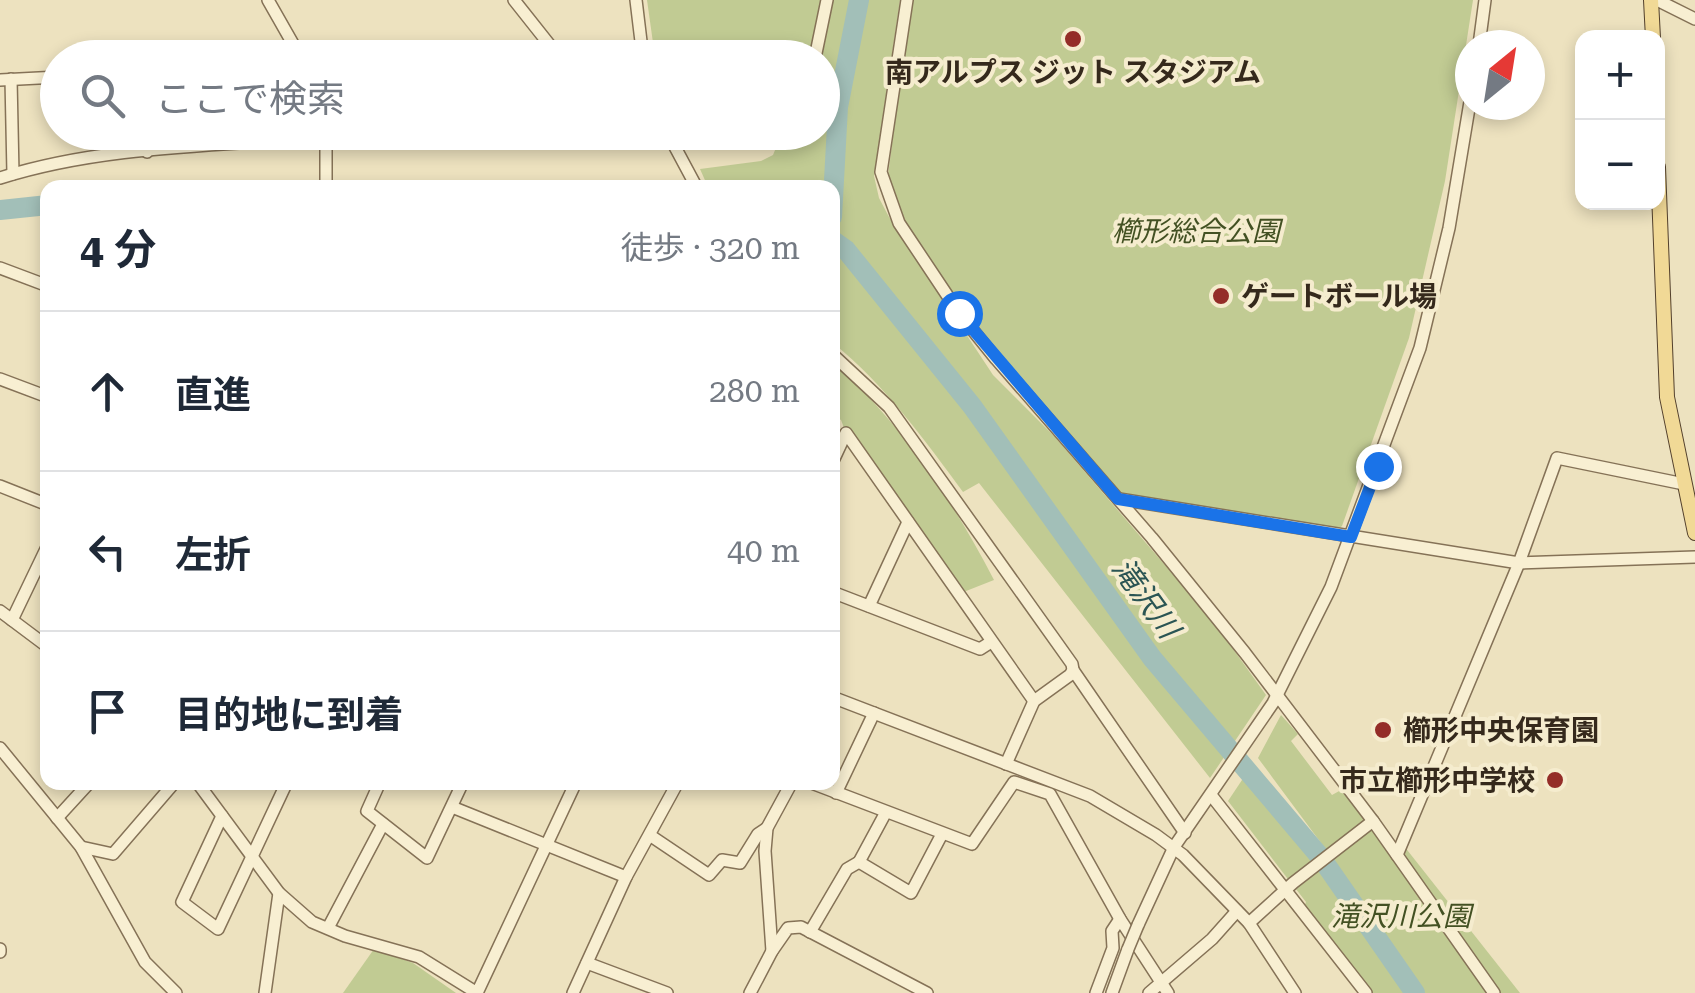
<!DOCTYPE html>
<html lang="ja">
<head>
<meta charset="utf-8">
<style>
  body { margin:0; font-family:"Roboto Serif","Noto Sans JP",serif; background:#f2f2f3; color:#1f2937 }
  .controls { position:absolute; right:30px; top:30px; display:grid; overflow:hidden; border-radius:20px; box-shadow:0 5px 15px #0003 }
  .controls button { width:90px; height:90px; display:grid; place-items:center; padding:0; border:0; border-bottom:2px solid #e0e1e3; background:#fff; color:#1f2937; font:50px sans-serif }
  .compass { position:absolute; left:1455px; top:30px; width:90px; height:90px; border-radius:50%; background:#fff; box-shadow:0 5px 15px #0003; rotate:30deg }
  .stop { position:absolute; width:30px; height:30px; margin:-22px; border:8px solid #1a73e8; border-radius:50%; background:#fff }
  .stop.end { background:#1a73e8; border-color:#fff; box-shadow:0 2px 10px #0008 }
  .list { margin:0; padding:0; list-style:none }
  h2 { display:flex; justify-content:space-between; align-items:center; height:130px; margin:0; padding:0 40px; font-size:42px }
  h2 small { font-size:32px; font-weight:400; color:#747a83 }
  .list li { display:grid; grid-template-columns:65px 1fr auto; gap:30px; align-items:center; box-sizing:border-box; height:160px; padding:0 40px; border-top:2px solid #e0e1e3 }
  .list b { display:block; font-size:38px; white-space:nowrap }
  .list em { font-size:32px; font-style:normal; color:#747a83 }
  .icon { flex:none; width:55px; height:55px; fill:none; stroke:currentColor; stroke-width:2; stroke-linecap:round; stroke-linejoin:round }
  .map { position:relative; flex:none; width:1695px; height:993px; overflow:hidden }
  .search { position:absolute; background:#fff; box-shadow:0 5px 15px #0003; left:40px; top:40px; width:800px; height:110px; display:flex; align-items:center; gap:25px; box-sizing:border-box; padding:0 35px; border-radius:55px; color:#747a83; font-size:38px }
  .panel { position:absolute; background:#fff; box-shadow:0 5px 15px #0003; left:40px; top:180px; width:800px; height:610px; border-radius:20px }
  .map>svg:first-child { display:block }
</style>
</head>
<body>
<div class="map">
<svg width="1695" height="993" viewBox="0 0 1695 993">
  <rect width="100%" height="100%" fill="#ede2bf"/>
  <!-- green -->
  <g fill="#c1cb93">
    <path d="M647 0H823L810 58 655 57Z"/>
    <path d="M833 0H900L874 176 879 198 889 217 993 375 1054 436 1213 621 1266 695 1210 778 979 483 963 492C924 439 885 385 833 343L832 188 708 187 700 169 761 161 773 155 782 133 822 132V57Z"/>
    <path d="M911 0H1473L1445 181 1409 338 1342 526 1337 530 1117 493 1004 363 951 294 896 209 888 175Z"/>
    <path d="M833 363C901 422 953 501 994 580L961 593 846 433 841 420 833 415Z"/>
    <path d="M1281 715 1298 734 1291 741 1332 795 1341 790 1365 820 1327 851 1258 758Z"/>
    <path d="M1246 774 1314 862 1291 883 1228 801Z"/>
    <path d="M1373 821 1494 993H1415C1384 950 1345 906 1331 854Z"/>
    <path d="M1404 846 1520 993H1498L1400 854Z"/>
    <path d="M1320 870 1408 993H1358L1362 988 1302 912 1306 902 1296 889Z"/>
    <path d="M374 949 413 963 456 993H343Z"/>
  </g>
  <g fill="none" stroke-linecap="round" stroke-linejoin="round">
    <!-- river -->
    <g stroke="#a2bfb8" stroke-width="20">
      <path d="M0 210 48 205"/>
      <path d="M832 217 838 107 859 0"/>
      <path d="M832 240 846 250 972 406 1152 658 1322 859 1415 993"/>
    </g>
    <defs>
      <g id="minor">
        <path d="M268 0 301 58"/>
        <path d="M514 0 560 58"/>
        <path d="M636 0 643 58"/>
        <path d="M907 0 881 172 899 223 959 313 996 359 1152 538 1245 653 1373 821 1494 993"/>
        <path d="M1657 0 1695 19"/>
        <path d="M1479 45 1485 0"/>
        <path d="M815 58 827 0"/>
        <path d="M11 79 13 174"/>
        <path d="M0 80 58 77"/>
        <path d="M146 132 147 152"/>
        <path d="M667 132 697 188"/>
        <path d="M0 178C104 145 219 146 327 137"/>
        <path d="M326 188V132"/>
        <path d="M0 268 48 286"/>
        <path d="M832 354 889 407 1072 664 1073 670 1070 675 1034 701 1006 764"/>
        <path d="M0 379 48 397"/>
        <path d="M832 463 846 433 1034 701"/>
        <path d="M0 486 48 505"/>
        <path d="M1119 499 1519 563 1695 557"/>
        <path d="M832 592 980 649 991 642"/>
        <path d="M869 606 908 522"/>
        <path d="M0 611 48 647"/>
        <path d="M12 620 48 545"/>
        <path d="M1073 670 1185 833"/>
        <path d="M832 697 1090 796 1156 835 1183 855 1249 923 1295 993"/>
        <path d="M0 748 81 847 145 962 176 993"/>
        <path d="M197 782 279 893 312 922 345 936 419 957 477 993 576 782"/>
        <path d="M380 782 367 811 427 858 463 782"/>
        <path d="M809 782 972 844 1014 782 1050 794 1120 919 1168 993"/>
        <path d="M836 793 874 713"/>
        <path d="M1211 795 1366 993"/>
        <path d="M452 807 626 877"/>
        <path d="M886 812 859 862 911 893 942 834"/>
        <path d="M222 816 182 902 218 929 287 782"/>
        <path d="M57 818 90 782"/>
        <path d="M651 836 709 875 722 860 740 863 758 834 767 828"/>
        <path d="M81 847 113 854 175 782"/>
        <path d="M1397 855 1519 563 1557 458 1684 484"/>
        <path d="M1249 923 1293 883 1373 821"/>
        <path d="M1138 925 1174 847 1273 703 1331 587 1420 348 1449 228 1470 102"/>
        <path d="M328 928 383 824"/>
        <path d="M810 932 847 869 859 862"/>
        <path d="M0 949V952"/>
        <path d="M772 951 765 851 767 828 792 782"/>
        <path d="M587 963 667 993"/>
        <path d="M265 993 279 893"/>
        <path d="M573 993 626 877 678 782"/>
        <path d="M750 993 772 951 788 928 801 927 927 993"/>
        <path d="M1096 993 1113 948 1112 931 1120 919"/>
        <path d="M1112 993 1128 949"/>
        <path d="M1149 993 1212 939 1237 911"/>
      </g>
      <g id="major">
        <path d="M1651 0 1653 38"/>
        <path d="M1658 167 1667 397 1695 533"/>
      </g>
    </defs>
    <!-- minor casing -->
    <use href="#minor" stroke="#857257" stroke-width="14"/>
    <!-- major casing -->
    <use href="#major" stroke="#53402c" stroke-width="16"/>
    <!-- minor -->
    <use href="#minor" stroke="#f8efd2" stroke-width="11"/>
    <!-- major -->
    <use href="#major" stroke="#f1d996" stroke-width="14"/>
    <defs>
      <path id="minor-bridge" d="M1128 949 1138 925"/>
    </defs>
    <!-- minor-bridge casing -->
    <use href="#minor-bridge" stroke="#857257" stroke-width="14" stroke-linecap="butt"/>
    <!-- minor-bridge -->
    <use href="#minor-bridge" stroke="#f8efd2" stroke-width="11"/>
  </g>
  <g fill="none" stroke-linecap="round" stroke-linejoin="round">
    <!-- route -->
    <path stroke="#1a73e8" stroke-width="12" d="M959 313 1118 499 1351 537 1378 466"/>
  </g>
  <!-- markers -->
  <g fill="#942d28" stroke="#f5ecce" stroke-width="4">
    <circle cx="1073" cy="39" r="10"/>
    <circle cx="1221" cy="296" r="10"/>
    <circle cx="1383" cy="730" r="10"/>
    <circle cx="1555" cy="780" r="10"/>
  </g>
  <g text-anchor="middle" dominant-baseline="central" stroke-width="8" stroke-linejoin="round" paint-order="stroke">
    <!-- poi labels -->
    <g font-size="28" font-weight="bold" fill="#35291c" stroke="#f5ecce" text-anchor="start">
      <text x="1073" y="72" text-anchor="middle">南アルプス ジット スタジアム</text>
      <text x="1241" y="296">ゲートボール場</text>
      <text x="1403" y="730">櫛形中央保育園</text>
      <text x="1535" y="780" text-anchor="end">市立櫛形中学校</text>
    </g>
    <!-- park labels -->
    <g font-size="28" font-style="italic" fill="#435123" stroke="#f5ecce">
      <text x="1196" y="231">櫛形総合公園</text>
      <text x="1401" y="916">滝沢川公園</text>
    </g>
    <!-- water labels -->
    <g font-size="30" font-style="italic" fill="#2b5554" stroke="#f5ecce">
      <text transform="translate(1146 598) rotate(54)">滝沢川</text>
    </g>
  </g>
</svg>
<div class="controls">
<button>+</button>
<button>−</button>
</div>
<svg class="compass" viewBox="-18 -18 36 36"><path d="M0-13l5 13h-10z" fill="#e53935"/><path d="M0 13l5-13h-10z" fill="#747a83"/></svg>
<div class="stop" style="left:959px;top:313px"></div>
<div class="stop end" style="left:1378px;top:466px"></div>
<div class="search"><svg class="icon" aria-label="search" viewBox="0 0 24 24"><circle cx="10" cy="10" r="6"/><path d="M15 15l6 6"/></svg>ここで検索</div>
<section class="panel">
<h2>4 分<small>徒歩 · 320 m</small></h2>
<ul class="list">
<li><svg class="icon" aria-label="ahead" viewBox="0 0 24 24"><path d="M12 20V5M6 11l6-6 6 6"/></svg><div><b>直進</b></div><em>280 m</em></li>
<li><svg class="icon" aria-label="left" viewBox="0 0 24 24"><path d="M17 20v-9H6M10 6l-5 5 5 5"/></svg><div><b>左折</b></div><em>40 m</em></li>
<li><svg class="icon" aria-label="arrive" viewBox="0 0 24 24"><path d="M6 21V4h12l-3 4 3 4H6"/></svg><div><b>目的地に到着</b></div></li>
</ul>
</section>
</div>
</body>
</html>
